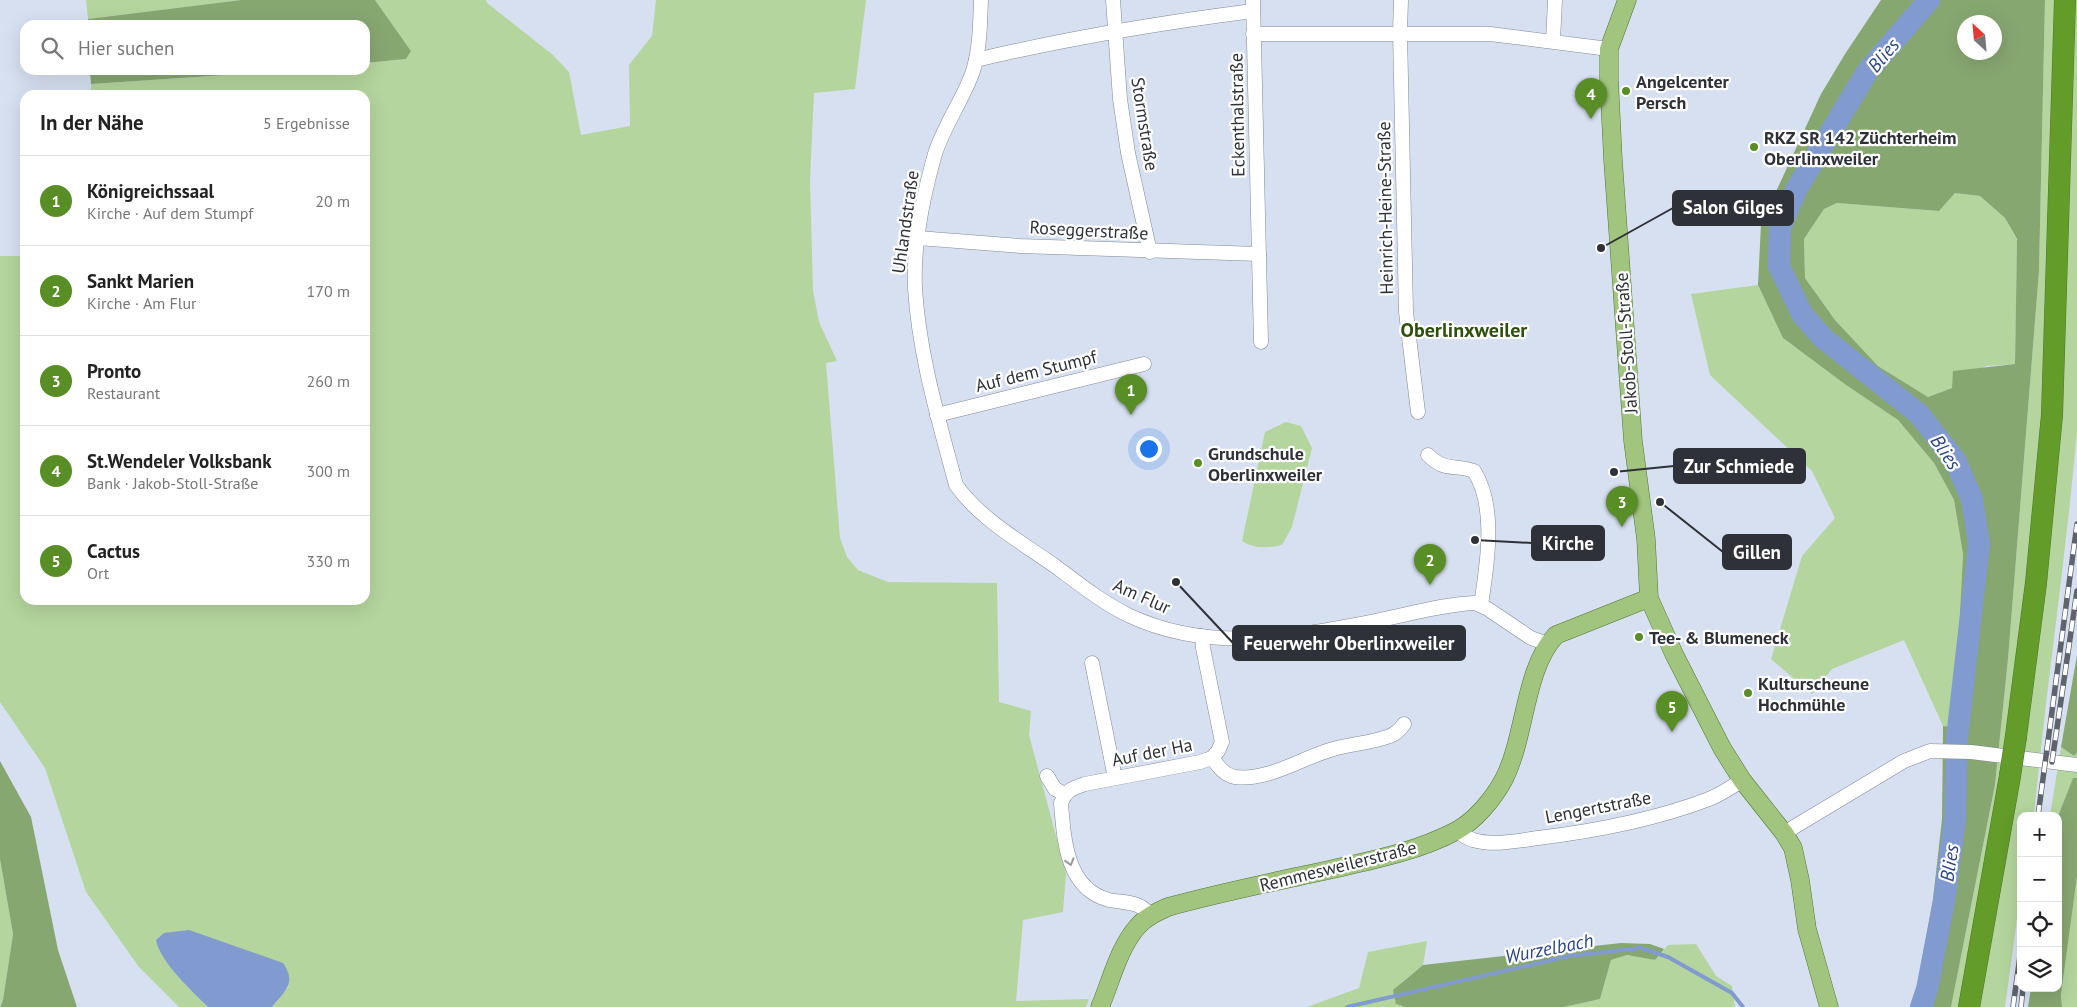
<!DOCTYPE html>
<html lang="de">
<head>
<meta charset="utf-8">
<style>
  body { margin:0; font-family:"PT Sans",sans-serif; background:#f6f6f6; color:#222 }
  .controls { position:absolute; right:15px; bottom:15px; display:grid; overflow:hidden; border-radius:10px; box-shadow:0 5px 20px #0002 }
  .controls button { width:45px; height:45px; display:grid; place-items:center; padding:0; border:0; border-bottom:1px solid #e0e0e0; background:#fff; color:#222; font:25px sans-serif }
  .compass { position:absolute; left:1957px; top:15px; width:45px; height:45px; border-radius:50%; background:#fff; box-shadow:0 5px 20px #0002; rotate:334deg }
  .you { position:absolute; left:1148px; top:448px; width:18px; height:18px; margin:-12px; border:4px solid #fff; border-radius:50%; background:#1a73e8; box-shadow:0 0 0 8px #1a73e833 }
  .badge { display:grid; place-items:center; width:32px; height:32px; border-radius:50%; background:#598d26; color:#fff; font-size:16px; font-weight:700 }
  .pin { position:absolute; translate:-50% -41px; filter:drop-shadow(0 1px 2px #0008) }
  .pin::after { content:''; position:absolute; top:26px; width:18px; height:15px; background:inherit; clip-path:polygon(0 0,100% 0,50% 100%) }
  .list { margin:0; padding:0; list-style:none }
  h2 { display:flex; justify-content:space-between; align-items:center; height:65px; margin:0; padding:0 20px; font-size:21px }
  h2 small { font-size:16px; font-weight:400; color:#767676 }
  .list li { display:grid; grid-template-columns:32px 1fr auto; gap:15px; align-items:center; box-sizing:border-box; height:90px; padding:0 20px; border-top:1px solid #e0e0e0 }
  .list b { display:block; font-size:19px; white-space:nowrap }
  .list p { margin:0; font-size:16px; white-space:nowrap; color:#767676 }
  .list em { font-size:16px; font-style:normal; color:#767676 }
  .icon { flex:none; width:28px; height:28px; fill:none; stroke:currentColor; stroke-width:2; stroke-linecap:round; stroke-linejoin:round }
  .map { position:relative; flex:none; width:2077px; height:1007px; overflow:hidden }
  .search { position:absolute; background:#fff; box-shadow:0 5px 20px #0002; left:20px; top:20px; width:350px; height:55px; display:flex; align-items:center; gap:12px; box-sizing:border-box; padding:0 18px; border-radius:15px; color:#767676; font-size:19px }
  .panel { position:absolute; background:#fff; box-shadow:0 5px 20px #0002; left:20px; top:90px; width:350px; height:515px; border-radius:15px }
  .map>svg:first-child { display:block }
</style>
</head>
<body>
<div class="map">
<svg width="2077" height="1007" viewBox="0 0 2077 1007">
  <rect width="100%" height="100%" fill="#d7e0f1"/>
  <!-- green -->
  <g fill="#b4d59d">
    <path d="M86 0H241L88 19Z"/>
    <path d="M375 0H486L487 3 553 55 569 72 581 135 630 126 629 65 652 36 656 0H866L855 89 814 93 810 180 813 291 819 322 837 361 826 363 840 538 847 557 858 570 888 582 997 583 999 702 1031 711 1029 735 1066 873 1063 912 1023 920 1016 1001 1089 999 1086 1007H272L289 986 156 940C161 962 192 991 208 1007H179L139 967 86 892 45 768 0 702V256H25V600H365V95H91V84L300 70H365V63L406 59 411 51Z"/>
    <path d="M2045 0H2077V430C2066 559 2046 687 2034 816H2021V890L2005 1007H1951L1995 785 2008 659 2039 271Z"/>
    <path d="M1955 193 1980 196 2005 218 2017 240 2015 364 1986 366 1952 388 1928 397 1878 366 1835 320 1805 278 1804 239 1824 209 1837 203 1939 211Z"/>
    <path d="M1758 285 1783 338 1846 385 1898 420 1934 463 1954 500 1963 554 1954 727 1943 726 1904 640 1832 669 1812 694 1771 659 1802 556 1835 518 1812 471 1710 375 1691 294Z"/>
    <path d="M1286 422 1301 426 1312 448 1292 527 1282 545C1268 548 1254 549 1242 541L1265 432Z"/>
    <path d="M2061 747 2074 756 2077 753V778H2073L2058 816H2050Z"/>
    <path d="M0 859 13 934 3 1000 0 1005Z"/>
    <path d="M2077 876V1007H2062L2061 995Z"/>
    <path d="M1427 941 1423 965 1402 982 1396 1004 1405 1007H1307L1359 988 1368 952Z"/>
    <path d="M1696 944 1716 976 1732 986 1735 1007H1564L1600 999 1611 960 1627 955 1655 960 1668 945Z"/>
  </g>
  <!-- forest -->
  <g fill="#87a771" fill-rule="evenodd">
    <path d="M241 0H375L411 51 406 59 365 63V25H88V19Z"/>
    <path d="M1881 0H2045L2039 271 2008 659 1995 785 1951 1007H1910L1917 988 1933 899 1942 819 1943 726 1954 727 1963 554 1954 500 1934 463 1898 420 1846 385 1783 338 1758 285 1761 224 1821 94 1845 54ZM1964 22H1994V52H1964ZM1955 193 1980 196 2005 218 2017 239 2015 364 1953 371 1952 388 1928 397 1878 366 1835 320 1805 278 1804 239 1824 209 1837 203 1939 211Z"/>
    <path d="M90 70H300L91 84Z"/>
    <path d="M2077 655V753L2074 756 2061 747Z"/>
    <path d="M0 761 31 817 58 950 77 1007H0L3 1000 13 934 0 859Z"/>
    <path d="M2073 778H2077V876L2061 995 2062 1007H2028L2031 988H2058V816Z"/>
    <path d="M1621 943 1650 944 1664 949 1655 960 1627 955 1611 960 1600 999 1564 1007H1405L1396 1004 1393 990 1423 965Z"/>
  </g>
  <!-- water -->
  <path fill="#819acf" d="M189 930 283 963C297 983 285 991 272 1007H208C192 991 160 962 156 940L164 933Z"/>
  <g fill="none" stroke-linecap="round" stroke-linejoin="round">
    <!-- stream -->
    <path stroke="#819acf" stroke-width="4" d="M1347 1007 1570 956 1641 948 1668 957 1732 993 1743 1007"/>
    <!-- river -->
    <path stroke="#819acf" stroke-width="22" d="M1921 1007 1927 989 1944 901 1955 820 1957 738 1979 544 1972 499 1955 460 1919 414 1823 338 1802 314 1779 266 1780 228 1797 188 1867 72 1929 0"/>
    <defs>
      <g id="minor">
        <path d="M981 0C980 24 980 49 973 71 964 98 944 125 935 154 923 196 913 244 915 288 919 355 939 421 956 485 980 519 1021 542 1055 566 1079 584 1103 603 1130 616 1210 653 1293 637 1375 621 1407 615 1443 604 1475 603L1488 609 1531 638 1548 644"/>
        <path d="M1113 0 1120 99 1128 153 1150 252"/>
        <path d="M1253 0 1261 342"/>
        <path d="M1401 0 1400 32 1406 312 1418 412"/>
        <path d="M1253 34H1490L1609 49"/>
        <path d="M1553 41 1555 0"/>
        <path d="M976 60C1068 38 1159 23 1253 11"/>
        <path d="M918 238 1020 246 1259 254"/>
        <path d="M937 415 1144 364"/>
        <path d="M1428 455C1445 472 1454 464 1474 471 1497 507 1487 565 1481 605"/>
        <path d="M1092 663 1115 778"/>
        <path d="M1212 758C1218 766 1224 775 1235 777 1268 781 1300 759 1330 750 1350 744 1371 743 1390 736 1397 733 1400 730 1404 724"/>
        <path d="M1047 776 1055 789 1065 794"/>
        <path d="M1457 831C1462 835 1467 838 1473 840 1493 846 1517 841 1538 838 1596 831 1654 820 1709 799 1721 794 1732 787 1742 780"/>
        <path d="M1784 833 1904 761 1930 751 1971 752 2077 765"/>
        <path d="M1150 916C1142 901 1124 903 1109 900 1066 889 1064 839 1061 803 1066 790 1073 788 1085 784L1200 762 1212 758 1218 751 1222 742 1203 648 1202 636"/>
      </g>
      <g id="major">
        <path d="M1627 0 1609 49V80L1613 160 1633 441 1646 539 1649 598 1674 654 1722 748 1742 780 1784 833 1793 848 1800 880 1807 929 1829 1007"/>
        <path d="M1100 1007C1111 981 1119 947 1138 926 1146 917 1157 912 1168 907 1222 892 1278 881 1333 869 1374 860 1418 851 1456 831 1475 821 1494 798 1504 779 1526 736 1524 669 1556 635L1649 598"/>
      </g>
      <g id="highway">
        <path d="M2016 736 2036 583 2052 415 2065 0"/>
        <path d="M1969 1007 2010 776"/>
      </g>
    </defs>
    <!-- minor casing -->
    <use href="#minor" stroke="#808897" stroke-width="15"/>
    <!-- major casing -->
    <use href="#major" stroke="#50772e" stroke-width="19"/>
    <!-- highway casing -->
    <use href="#highway" stroke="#50772e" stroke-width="22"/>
    <!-- minor -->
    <use href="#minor" stroke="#fff" stroke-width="14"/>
    <!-- major -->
    <use href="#major" stroke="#a1c47f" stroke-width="18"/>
    <!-- highway -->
    <use href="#highway" stroke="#639c29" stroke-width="21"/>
    <defs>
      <g id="rail">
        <path d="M2052 762 2077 591"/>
        <path d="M2038 816 2077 524"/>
        <path d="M2013 1007 2021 949"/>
        <path d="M2021 1007 2023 988"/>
      </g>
    </defs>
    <!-- rail casing -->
    <use href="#rail" stroke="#5e636c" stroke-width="5.5"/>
    <!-- rail -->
    <use href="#rail" stroke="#fff" stroke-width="4" stroke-dasharray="11" stroke-linecap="butt"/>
    <defs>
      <path id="highway-bridge" d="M2010 776 2016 736"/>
    </defs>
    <!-- highway-bridge casing -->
    <use href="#highway-bridge" stroke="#50772e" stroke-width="22" stroke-linecap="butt"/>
    <!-- highway-bridge -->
    <use href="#highway-bridge" stroke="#639c29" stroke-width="21"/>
  </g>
  <!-- one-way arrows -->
  <defs><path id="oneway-chevron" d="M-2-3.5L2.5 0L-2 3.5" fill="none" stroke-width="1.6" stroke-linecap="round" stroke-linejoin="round" transform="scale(1.25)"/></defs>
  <use stroke="#96989c" href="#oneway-chevron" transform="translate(1070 862) rotate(73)"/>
  <!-- markers -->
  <g fill="#598d26" stroke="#fff" stroke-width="2">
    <circle cx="1626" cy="91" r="5"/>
    <circle cx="1754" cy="147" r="5"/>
    <circle cx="1198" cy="463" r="5"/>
    <circle cx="1639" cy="637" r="5"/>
    <circle cx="1748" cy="693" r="5"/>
  </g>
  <g text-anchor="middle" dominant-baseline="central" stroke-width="4.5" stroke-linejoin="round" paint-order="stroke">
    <!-- poi labels -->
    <g font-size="18" font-weight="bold" fill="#2e3138" stroke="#fff" text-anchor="start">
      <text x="1636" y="81">Angelcenter<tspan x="1636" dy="21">Persch</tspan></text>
      <text x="1764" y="137">RKZ SR 142 Züchterheim<tspan x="1764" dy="21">Oberlinxweiler</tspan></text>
      <text x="1208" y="453">Grundschule<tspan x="1208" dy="21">Oberlinxweiler</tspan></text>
      <text x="1649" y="637">Tee- &amp; Blumeneck</text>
      <text x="1758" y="683">Kulturscheune<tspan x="1758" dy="21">Hochmühle</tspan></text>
    </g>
    <!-- street labels -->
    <g font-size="18" fill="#2e3138" stroke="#fff">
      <text transform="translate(1237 115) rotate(-91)">Eckenthalstraße</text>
      <text transform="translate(1145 124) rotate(81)">Stormstraße</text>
      <text transform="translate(1385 208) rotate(-91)">Heinrich-Heine-Straße</text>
      <text transform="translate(905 222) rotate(-82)">Uhlandstraße</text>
      <text transform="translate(1089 230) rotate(3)">Roseggerstraße</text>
      <text transform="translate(1626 343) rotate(-94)">Jakob-Stoll-Straße</text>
      <text transform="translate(1036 371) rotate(-14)">Auf dem Stumpf</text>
      <text transform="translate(1142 596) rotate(24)">Am Flur</text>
      <text transform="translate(1152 752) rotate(-11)">Auf der Ha</text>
      <text transform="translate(1598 807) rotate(-11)">Lengertstraße</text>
      <text transform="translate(1338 866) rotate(-14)">Remmesweilerstraße</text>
    </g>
    <!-- water labels -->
    <g font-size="19" font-style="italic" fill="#294586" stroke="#fff">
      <text transform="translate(1883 55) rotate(-50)">Blies</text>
      <text transform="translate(1946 452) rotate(56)">Blies</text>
      <text transform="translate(1949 863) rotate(-82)">Blies</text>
      <text transform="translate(1549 948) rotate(-11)">Wurzelbach</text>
    </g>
    <!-- quarter labels -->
    <g font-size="20" font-weight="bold" fill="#2e4f0c" stroke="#fff">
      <text x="1464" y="330">Oberlinxweiler</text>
    </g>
  </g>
  <!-- callouts -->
  <path fill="none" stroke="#2e3138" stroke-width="2" d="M1601 248L1673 208M1614 472L1674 466M1475 540L1532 543M1660 502L1723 552M1176 582L1233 643"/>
  <g fill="#2e3138" stroke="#fff" stroke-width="2">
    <circle cx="1601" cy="248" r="5"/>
    <circle cx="1614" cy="472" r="5"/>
    <circle cx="1475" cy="540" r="5"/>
    <circle cx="1660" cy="502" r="5"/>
    <circle cx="1176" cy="582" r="5"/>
  </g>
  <g fill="#2e3138" stroke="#2e3138" stroke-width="2">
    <rect x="1673" y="191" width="120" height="34" rx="5"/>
    <rect x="1674" y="449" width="131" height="34" rx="5"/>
    <rect x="1532" y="526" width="72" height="34" rx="5"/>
    <rect x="1723" y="535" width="68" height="34" rx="5"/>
    <rect x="1233" y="626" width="232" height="34" rx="5"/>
  </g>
  <g font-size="19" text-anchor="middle" font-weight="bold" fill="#fff">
    <text x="1733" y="214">Salon Gilges</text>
    <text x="1739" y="473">Zur Schmiede</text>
    <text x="1568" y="550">Kirche</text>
    <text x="1757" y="559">Gillen</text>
    <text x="1349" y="650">Feuerwehr Oberlinxweiler</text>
  </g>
</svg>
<div class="controls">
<button>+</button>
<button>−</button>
<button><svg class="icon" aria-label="locate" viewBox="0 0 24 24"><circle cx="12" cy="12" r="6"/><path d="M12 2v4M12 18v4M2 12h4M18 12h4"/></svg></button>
<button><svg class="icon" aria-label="layers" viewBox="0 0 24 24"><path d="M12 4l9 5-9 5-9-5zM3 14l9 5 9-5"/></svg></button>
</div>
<svg class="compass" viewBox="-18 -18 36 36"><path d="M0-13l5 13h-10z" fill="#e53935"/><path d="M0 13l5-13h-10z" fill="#767676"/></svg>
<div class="you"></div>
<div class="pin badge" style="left:1131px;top:415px">1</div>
<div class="pin badge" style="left:1430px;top:585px">2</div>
<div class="pin badge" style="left:1622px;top:527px">3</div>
<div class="pin badge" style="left:1591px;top:119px">4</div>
<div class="pin badge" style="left:1672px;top:732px">5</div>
<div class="search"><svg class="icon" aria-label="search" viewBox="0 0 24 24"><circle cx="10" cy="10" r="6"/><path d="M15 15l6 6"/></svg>Hier suchen</div>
<section class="panel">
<h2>In der Nähe<small>5 Ergebnisse</small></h2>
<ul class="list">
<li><span class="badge">1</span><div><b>Königreichssaal</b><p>Kirche · Auf dem Stumpf</p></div><em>20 m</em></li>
<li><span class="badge">2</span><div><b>Sankt Marien</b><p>Kirche · Am Flur</p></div><em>170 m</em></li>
<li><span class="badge">3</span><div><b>Pronto</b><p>Restaurant</p></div><em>260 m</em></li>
<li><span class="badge">4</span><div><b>St.Wendeler Volksbank</b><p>Bank · Jakob-Stoll-Straße</p></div><em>300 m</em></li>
<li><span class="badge">5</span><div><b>Cactus</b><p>Ort</p></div><em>330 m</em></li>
</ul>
</section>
</div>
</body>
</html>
